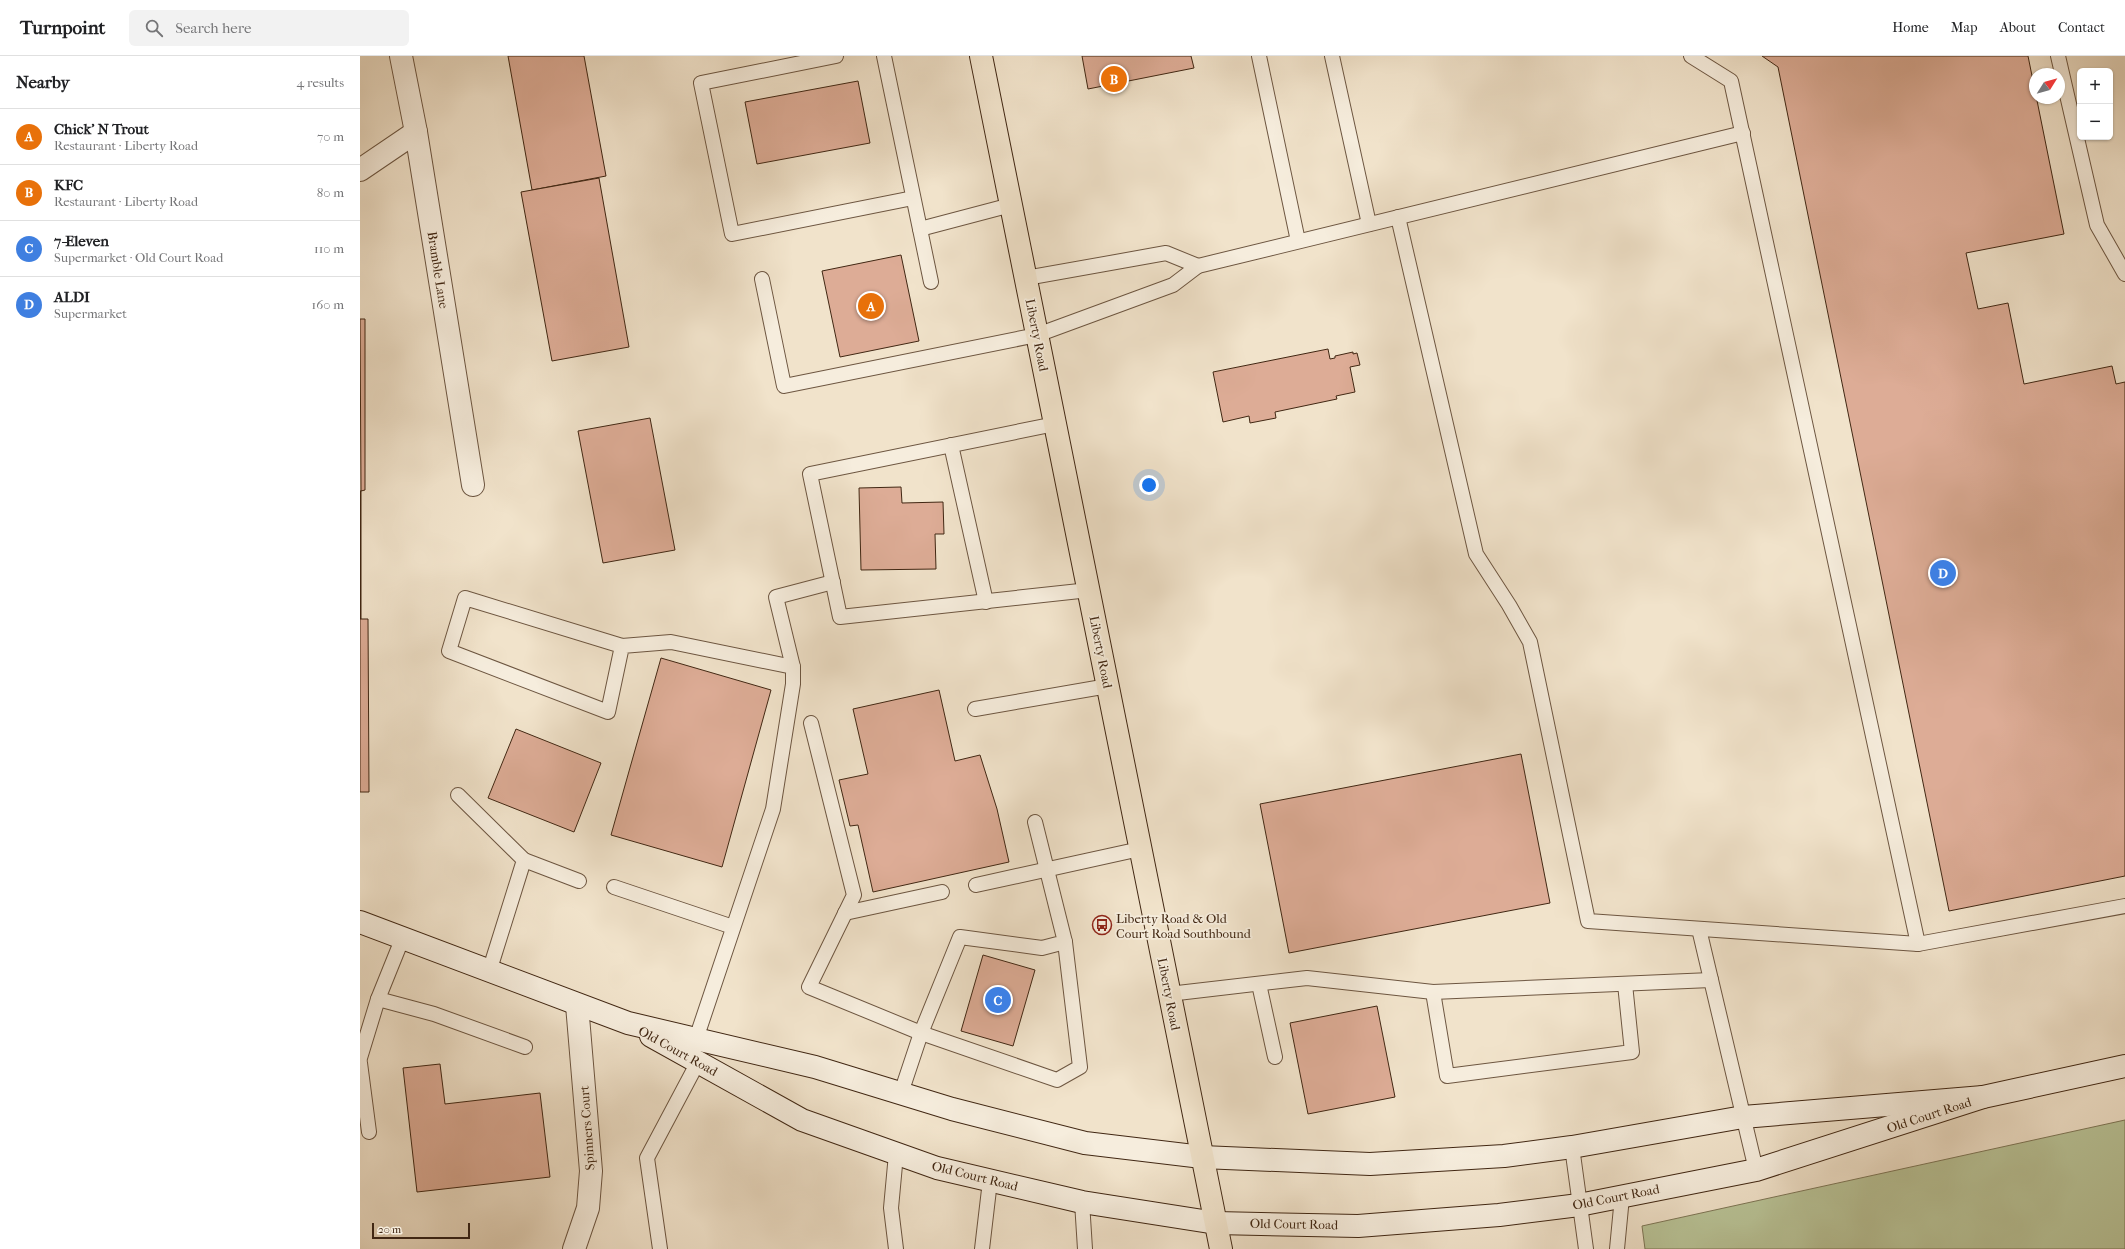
<!DOCTYPE html>
<html lang="en">
<head>
<meta charset="utf-8">
<style>
  body { margin:0; font-family:"IM FELL French Canon",serif; background:#f2f2f2; color:#202124 }
  .controls { position:absolute; right:12px; top:12px; display:grid; overflow:hidden; border-radius:6px; box-shadow:0 1px 3px #0004 }
  .controls button { width:36px; height:36px; display:grid; place-items:center; padding:0; border:0; border-bottom:1px solid #e0e0e0; background:#fff; color:#202124; font:20px sans-serif }
  .compass { position:absolute; left:1669px; top:12px; width:36px; height:36px; border-radius:50%; background:#fff; box-shadow:0 1px 3px #0004; rotate:53deg }
  .scale { position:absolute; left:12px; bottom:10px; width:98px; box-sizing:border-box; padding-left:4px; border:2px solid #412713; border-top:0; font-size:11px; line-height:14px; white-space:nowrap; color:#412713; -webkit-text-stroke:3px #f6eddd; paint-order:stroke }
  .you { position:absolute; left:789px; top:429px; width:14px; height:14px; margin:-10px; border:3px solid #fff; border-radius:50%; background:#1a73e8; box-shadow:0 0 0 6px #1a73e833 }
  .badge { display:grid; place-items:center; width:26px; height:26px; border-radius:50%; background:#8f2418; color:#fff; font-size:13px; font-weight:700 }
  .pin { position:absolute; translate:-50% -50%; border:2px solid #fff; box-shadow:0 1px 4px #0006 }
  .list { margin:0; padding:0; list-style:none }
  h2 { display:flex; justify-content:space-between; align-items:center; height:52px; margin:0; padding:0 16px; font-size:17px }
  h2 small { font-size:13px; font-weight:400; color:#757577 }
  .list li { display:grid; grid-template-columns:26px 1fr auto; gap:12px; align-items:center; box-sizing:border-box; height:56px; padding:0 16px; border-top:1px solid #e0e0e0 }
  .list b { display:block; font-size:15px; white-space:nowrap }
  .list p { margin:0; font-size:13px; white-space:nowrap; color:#757577 }
  .list em { font-size:13px; font-style:normal; color:#757577 }
  .icon { flex:none; width:22px; height:22px; fill:none; stroke:currentColor; stroke-width:2; stroke-linecap:round; stroke-linejoin:round }
  .map { position:relative; flex:none; width:1765px; height:1193px; overflow:hidden }
  header { display:flex; align-items:center; gap:24px; box-sizing:border-box; height:56px; padding:0 20px; background:#fff; border-bottom:1px solid #e0e0e0 }
  header strong { font-size:19px }
  nav { display:flex; gap:22px; margin-inline-start:auto; font-size:14px }
  .search { width:280px; height:36px; background:#f2f2f2; display:flex; align-items:center; gap:10px; box-sizing:border-box; padding:0 14px; border-radius:6px; color:#757577; font-size:15px }
  main { display:flex }
  aside { flex:1; background:#fff }
  .map>svg:first-child { display:block }
</style>
</head>
<body>
<header>
<strong>Turnpoint</strong>
<div class="search"><svg class="icon" aria-label="search" viewBox="0 0 24 24"><circle cx="10" cy="10" r="6"/><path d="M15 15l6 6"/></svg>Search here</div>
<nav><a>Home</a><a>Map</a><a>About</a><a>Contact</a></nav>
</header>
<main>
<aside>
<h2>Nearby<small>4 results</small></h2>
<ul class="list">
<li><span class="badge" style="background:#e8710a">A</span><div><b>Chick' N Trout</b><p>Restaurant · Liberty Road</p></div><em>70 m</em></li>
<li><span class="badge" style="background:#e8710a">B</span><div><b>KFC</b><p>Restaurant · Liberty Road</p></div><em>80 m</em></li>
<li><span class="badge" style="background:#3f7fe0">C</span><div><b>7-Eleven</b><p>Supermarket · Old Court Road</p></div><em>110 m</em></li>
<li><span class="badge" style="background:#3f7fe0">D</span><div><b>ALDI</b><p>Supermarket</p></div><em>160 m</em></li>
</ul>
</aside>
<div class="map">
<svg width="1765" height="1193" viewBox="0 0 1765 1193">
  <rect width="100%" height="100%" fill="#f1e3cb"/>
  <filter id="stains"><feTurbulence type="fractalNoise" baseFrequency=".005" numOctaves="4"/><feColorMatrix values="0 0 0 0 .2 0 0 0 0 .09 0 0 0 0 .02 0 0 0 .5 -.17"/></filter>
  <radialGradient id="worn" r=".72"><stop offset=".6" stop-color="#630" stop-opacity="0"/><stop offset="1" stop-color="#630" stop-opacity=".3"/></radialGradient>
  <!-- green -->
  <path fill="#b9c498" stroke="#7d7656" d="M1765 1064V1193H1285L1282 1170Z"/>
  <!-- building -->
  <g fill="#ddac96" stroke="#412713">
    <path d="M148 0H224L246 120 172 134Z"/>
    <path d="M722 0H831L834 12 728 33Z"/>
    <path d="M1402 0H1668L1704 178 1606 197 1618 253 1648 247 1664 328 1752 310 1756 328 1765 326V820L1589 855 1418 11Z"/>
    <path d="M498 25 510 87 397 108 385 46Z"/>
    <path d="M239 122 269 291 192 305 161 136Z"/>
    <path d="M541 199 559 285 480 301 462 215Z"/>
    <path d="M0 263H5V434L1 435Z"/>
    <path d="M968 293 970 303 975 302V300L993 296V298L997 297 1000 309 990 311 995 336 976 340 977 343 915 356 916 362 890 367 889 360 863 366 853 316Z"/>
    <path d="M290 362 315 494 243 507 218 375Z"/>
    <path d="M541 431 542 447 583 446 584 478H575L576 513 501 514 499 432Z"/>
    <rect x="0" y="435" width="1" height="128"/>
    <path d="M0 563H8L9 736H0Z"/>
    <path d="M301 602 411 634 362 811 251 779Z"/>
    <path d="M579 634 595 705 620 699 637 753 649 806 513 836 498 769 490 770 479 724 508 718 493 653Z"/>
    <path d="M156 673 241 707 214 776 128 742Z"/>
    <path d="M1161 698 1190 847 929 897 900 748Z"/>
    <path d="M623 899 675 914 653 990 601 975Z"/>
    <path d="M1017 950 1035 1041 948 1058 930 967Z"/>
    <path d="M80 1008 85 1048 180 1037 190 1121 57 1136 43 1012Z"/>
  </g>
  <g fill="none" stroke-linecap="round" stroke-linejoin="round">
    <defs>
      <g id="service">
        <path d="M476 0 341 27 372 178 553 142"/>
        <path d="M524 0 571 226"/>
        <path d="M899 0 938 185"/>
        <path d="M972 0 1009 168"/>
        <path d="M1331 0 1371 25 1558 888"/>
        <path d="M1698 0 1737 169 1765 218"/>
        <path d="M1038 161 1116 498 1149 549 1170 586 1228 865 1558 888 1765 850"/>
        <path d="M560 173 651 149"/>
        <path d="M838 210 1383 77"/>
        <path d="M402 223 424 330 677 279 813 229 838 210 806 197 666 222"/>
        <path d="M695 368 450 418 480 561 729 534"/>
        <path d="M591 389 626 546"/>
        <path d="M262 590 248 656 89 595 105 542 262 590 311 586 433 611V628L413 753 336 983"/>
        <path d="M433 611 416 541 473 526"/>
        <path d="M615 653 748 630"/>
        <path d="M451 667 494 839 449 931 561 977 697 1024 720 1011 705 886"/>
        <path d="M98 739 164 804 129 916"/>
        <path d="M164 804 219 825"/>
        <path d="M616 829 780 793"/>
        <path d="M254 831 373 871"/>
        <path d="M485 857 582 836"/>
        <path d="M1339 873 1396 1114"/>
        <path d="M899 928 915 1001"/>
        <path d="M1073 936 1087 1020 1272 996 1265 928"/>
        <path d="M809 938 947 922 1073 936 1351 924"/>
        <path d="M18 943 74 958 165 991"/>
        <path d="M0 1002 18 943 43 881"/>
        <path d="M0 1007 9 1076"/>
        <path d="M541 1037 561 977 600 881 682 892 705 886 675 766"/>
        <path d="M1212 1091 1226 1193"/>
        <path d="M722 1146 725 1193"/>
        <path d="M300 1193 287 1102 338 1006"/>
        <path d="M536 1193 531 1152 536 1098"/>
        <path d="M622 1193 630 1125"/>
        <path d="M1257 1193 1262 1141"/>
      </g>
      <g id="minor">
        <path d="M41 0 56 76 113 429"/>
        <path d="M0 114 56 76"/>
        <path d="M214 1193 228 1152 231 1115 217 949"/>
      </g>
      <g id="secondary">
        <path d="M0 866 268 967 455 1011 592 1053 725 1087 842 1101 1010 1108 1144 1100 1212 1091 1383 1061 1623 1041"/>
        <path d="M291 980 442 1064 577 1112 722 1146 856 1167 998 1170 1139 1159 1219 1149 1396 1114 1623 1041 1765 1010"/>
      </g>
      <path id="primary" d="M621 0 861 1193"/>
    </defs>
    <!-- service casing -->
    <use href="#service" stroke="#6d5641" stroke-width="16"/>
    <!-- minor casing -->
    <use href="#minor" stroke="#6d5641" stroke-width="24"/>
    <!-- secondary casing -->
    <use href="#secondary" stroke="#412713" stroke-width="24"/>
    <!-- primary casing -->
    <use href="#primary" stroke="#412713" stroke-width="24"/>
    <!-- service -->
    <use href="#service" stroke="#f6eddd" stroke-width="14"/>
    <!-- minor -->
    <use href="#minor" stroke="#f6eddd" stroke-width="22"/>
    <!-- secondary -->
    <use href="#secondary" stroke="#f6eddd" stroke-width="22"/>
    <!-- primary -->
    <use href="#primary" stroke="#f1e3cb" stroke-width="22"/>
  </g>
  <!-- icons -->
  <defs>
    <symbol id="bus-ring" viewBox="-11 -11 22 22"><circle r="9.5" fill="#f6eddd" stroke="#8f2418" stroke-width="1.5"/><path d="M-5-6H5V4H4V6H2V4H-2V6H-4V4H-5ZM-3.5-4V0h7V-4ZM-3.5 1.2v1.5H-2V1.2ZM2 1.2v1.5H3.5V1.2Z" fill="#8f2418"/></symbol>
  </defs>
  <g fill-rule="evenodd">
    <use href="#bus-ring" x="731" y="858" width="22" height="22"/>
  </g>
  <g text-anchor="middle" dominant-baseline="central" stroke-width="3.5" stroke-linejoin="round" paint-order="stroke">
    <!-- street labels -->
    <g font-size="13" fill="#412713" stroke="#f6eddd">
      <text transform="translate(78 214) rotate(81)">Bramble Lane</text>
      <text transform="translate(677 279) rotate(79)">Liberty Road</text>
      <text transform="translate(741 596) rotate(79)">Liberty Road</text>
      <text transform="translate(809 938) rotate(79)">Liberty Road</text>
      <text transform="translate(318 995) rotate(29)">Old Court Road</text>
      <text transform="translate(1569 1059) rotate(-18)">Old Court Road</text>
      <text transform="translate(227 1072) rotate(-94)">Spinners Court</text>
      <text transform="translate(615 1120) rotate(14)">Old Court Road</text>
      <text transform="translate(1256 1141) rotate(-11)">Old Court Road</text>
      <text transform="translate(934 1168) rotate(1)">Old Court Road</text>
    </g>
    <!-- poi labels -->
    <g font-size="13" fill="#412713" stroke="#f6eddd" text-anchor="start">
      <text x="756" y="862">Liberty Road &amp; Old<tspan x="756" dy="15">Court Road Southbound</tspan></text>
    </g>
  </g>
  <rect width="100%" height="100%" filter="url(#stains)"/>
  <rect width="100%" height="100%" fill="url(#worn)"/>
</svg>
<div class="controls">
<button>+</button>
<button>−</button>
</div>
<svg class="compass" viewBox="-18 -18 36 36"><path d="M0-13l5 13h-10z" fill="#e53935"/><path d="M0 13l5-13h-10z" fill="#757577"/></svg>
<div class="scale">20 m</div>
<div class="you"></div>
<div class="pin badge" style="left:511px;top:250px;background:#e8710a">A</div>
<div class="pin badge" style="left:754px;top:23px;background:#e8710a">B</div>
<div class="pin badge" style="left:638px;top:944px;background:#3f7fe0">C</div>
<div class="pin badge" style="left:1583px;top:517px;background:#3f7fe0">D</div>
</div>
</main>
</body>
</html>
